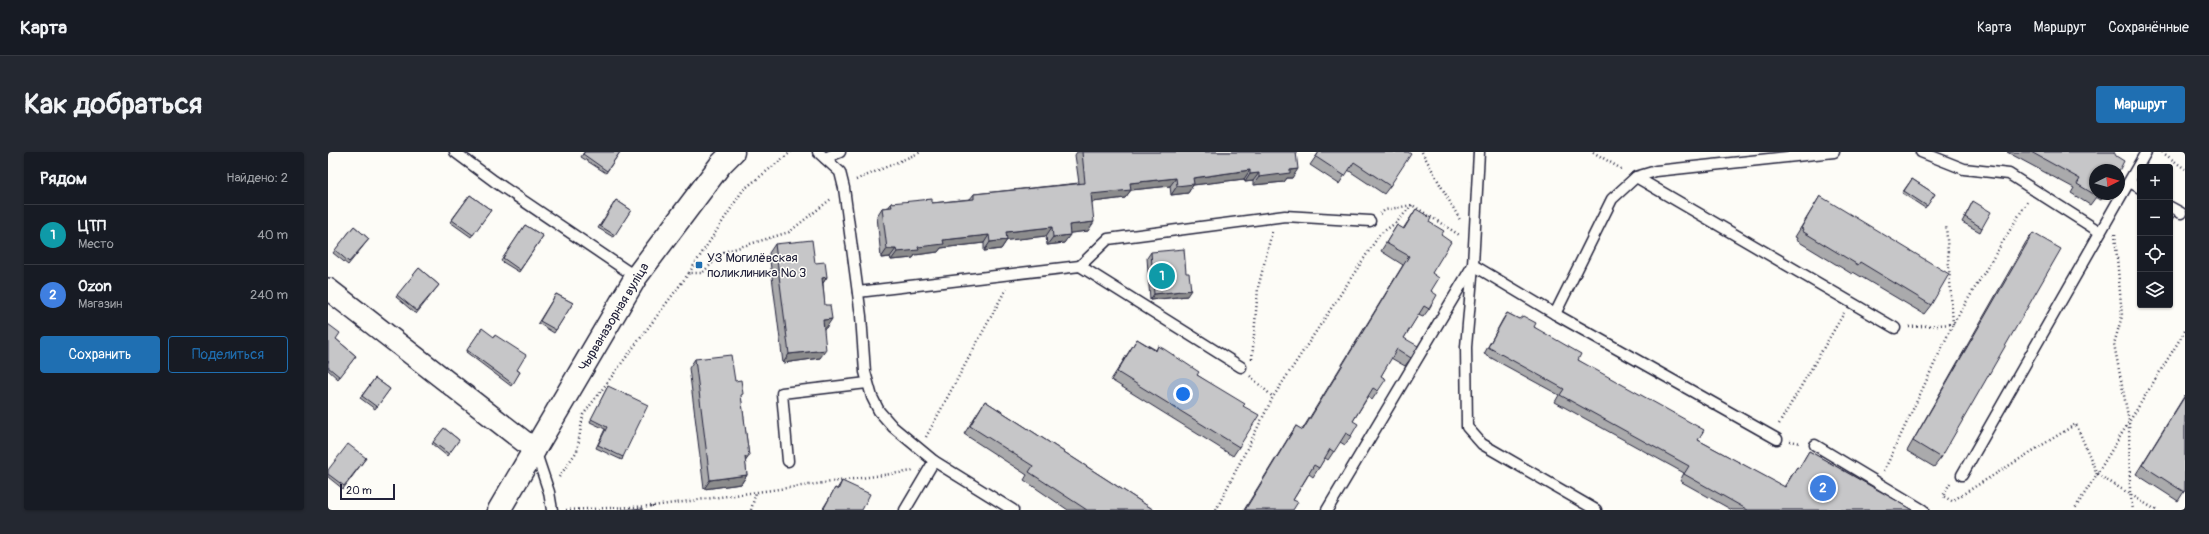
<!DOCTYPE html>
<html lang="ru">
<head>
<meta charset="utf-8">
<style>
  body { margin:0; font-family:Pangolin,sans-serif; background:#242831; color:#f1f3f6 }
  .controls { position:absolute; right:12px; top:12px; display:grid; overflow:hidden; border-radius:4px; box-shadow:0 1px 3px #0004 }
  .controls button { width:36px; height:36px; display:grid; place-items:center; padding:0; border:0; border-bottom:1px solid #363941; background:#171b24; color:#f1f3f6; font:20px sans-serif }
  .compass { position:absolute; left:1761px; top:12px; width:36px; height:36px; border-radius:50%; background:#171b24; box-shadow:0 1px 3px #0004; rotate:84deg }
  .scale { position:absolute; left:12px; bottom:10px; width:55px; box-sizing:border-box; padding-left:4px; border:2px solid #22223b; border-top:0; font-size:11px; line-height:14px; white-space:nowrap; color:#22223b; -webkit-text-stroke:3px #fdfcf7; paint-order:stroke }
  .you { position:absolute; left:855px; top:242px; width:14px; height:14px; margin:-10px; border:3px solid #fff; border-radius:50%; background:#1a73e8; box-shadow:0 0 0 6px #1a73e833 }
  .badge { display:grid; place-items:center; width:26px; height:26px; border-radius:50%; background:#1f6fb2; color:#fff; font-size:13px; font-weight:700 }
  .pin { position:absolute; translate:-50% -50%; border:2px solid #fff; box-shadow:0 1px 4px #0006 }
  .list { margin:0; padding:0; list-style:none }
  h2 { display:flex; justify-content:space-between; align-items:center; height:52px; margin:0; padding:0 16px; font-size:17px }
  h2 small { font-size:13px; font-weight:400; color:#9ea1a6 }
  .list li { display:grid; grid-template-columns:26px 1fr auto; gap:12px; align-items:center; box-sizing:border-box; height:60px; padding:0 16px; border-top:1px solid #363941 }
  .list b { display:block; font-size:15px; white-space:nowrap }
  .list p { margin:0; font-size:13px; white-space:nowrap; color:#9ea1a6 }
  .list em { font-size:13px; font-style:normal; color:#9ea1a6 }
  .actions { display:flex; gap:8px; padding:12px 16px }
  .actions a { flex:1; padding:9px 0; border:1px solid #1f6fb2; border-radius:4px; text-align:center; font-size:14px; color:#1f6fb2 }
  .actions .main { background:#1f6fb2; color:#fff }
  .icon { flex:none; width:22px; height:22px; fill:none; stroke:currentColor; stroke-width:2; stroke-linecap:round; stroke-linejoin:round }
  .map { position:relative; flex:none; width:1857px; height:358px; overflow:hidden; border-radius:4px }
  header { display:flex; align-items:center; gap:24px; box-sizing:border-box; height:56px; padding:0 20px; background:#171b24; border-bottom:1px solid #363941 }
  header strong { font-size:19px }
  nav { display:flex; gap:22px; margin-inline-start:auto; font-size:14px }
  .intro { display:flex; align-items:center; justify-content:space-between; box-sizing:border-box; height:96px; padding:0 24px }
  h1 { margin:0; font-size:28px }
  .button { padding:10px 18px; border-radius:4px; background:#1f6fb2; color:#fff; font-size:14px; font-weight:700 }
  main { display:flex; gap:24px; padding:0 24px }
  aside { flex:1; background:#171b24; border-radius:4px; box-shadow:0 1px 3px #0004 }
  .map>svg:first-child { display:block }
</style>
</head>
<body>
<header>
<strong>Карта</strong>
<nav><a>Карта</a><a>Маршрут</a><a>Сохранённые</a></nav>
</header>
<div class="intro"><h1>Как добраться</h1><a class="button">Маршрут</a></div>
<main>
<aside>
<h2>Рядом<small>Найдено: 2</small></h2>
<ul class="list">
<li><span class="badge" style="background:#0f9aa8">1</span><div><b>ЦТП</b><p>Место</p></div><em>40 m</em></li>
<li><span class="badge" style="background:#3f7fe0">2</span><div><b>Ozon</b><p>Магазин</p></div><em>240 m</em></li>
</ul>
<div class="actions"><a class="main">Сохранить</a><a>Поделиться</a></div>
</aside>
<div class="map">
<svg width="1857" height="358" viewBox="0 0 1857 358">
  <rect width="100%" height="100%" fill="#fdfcf7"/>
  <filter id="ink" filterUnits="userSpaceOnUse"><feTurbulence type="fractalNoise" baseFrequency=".025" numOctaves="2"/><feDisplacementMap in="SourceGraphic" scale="8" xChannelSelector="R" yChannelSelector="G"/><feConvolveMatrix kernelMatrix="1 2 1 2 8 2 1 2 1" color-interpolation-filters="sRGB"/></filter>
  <g filter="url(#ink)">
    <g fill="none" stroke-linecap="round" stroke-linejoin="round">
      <defs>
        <g id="service">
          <path d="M127 0 166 29 308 125"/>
          <path d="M490 0 512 20 516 36 533 164 537 220 544 245 551 259 565 275 606 309 685 358"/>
          <path d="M1151 0 1145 113 1138 195 1139 275 1154 292 1268 358"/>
          <path d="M1593 0 1636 17 1681 22 1772 80"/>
          <path d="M497 6 512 0"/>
          <path d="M1308 25 1328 19 1506 0"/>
          <path d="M1802 30 1812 36"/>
          <path d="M1842 55 1853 61"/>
          <path d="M752 114 780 87 957 64 1042 69"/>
          <path d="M530 140 752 114 913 215"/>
          <path d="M1227 162 1284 47 1308 25 1567 176"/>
          <path d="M1487 293 1595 358"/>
          <path d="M207 298 221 340 224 358"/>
          <path d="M460 309 454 241 539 231"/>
          <path d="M1634 323 1818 0"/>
          <path d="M577 358 606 309"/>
          <path d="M999 358 1145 113 1227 162 1449 287"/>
        </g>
        <path id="minor" d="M0 137 207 298"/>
        <path id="tertiary" d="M171 358 308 125 393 12 405 0"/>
      </defs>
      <!-- service casing -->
      <use href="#service" stroke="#22223b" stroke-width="13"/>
      <!-- minor casing -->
      <use href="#minor" stroke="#22223b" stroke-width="24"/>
      <!-- tertiary casing -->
      <use href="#tertiary" stroke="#22223b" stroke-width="25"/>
      <!-- path -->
      <g stroke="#22223b" stroke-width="2.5" stroke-dasharray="1 3" stroke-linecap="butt">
        <path d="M1094 0 1132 68"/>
        <path d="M1265 0 1295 18"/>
        <path d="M1834 0 1857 17"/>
        <path d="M528 28 593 0"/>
        <path d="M1052 62 1057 58 1084 53 1133 84"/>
        <path d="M1787 82 1794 164 1786 192 1801 269 1802 341 1805 358"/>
        <path d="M361 121 415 38 463 0"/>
        <path d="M1581 175 1625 172 1618 73"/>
        <path d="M924 207 930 136 944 80"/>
        <path d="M922 224 945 245"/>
        <path d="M1451 272 1516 161"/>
        <path d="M598 285 678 137"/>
        <path d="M1462 289 1473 291"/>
        <path d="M1556 319 1625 172 1699 50"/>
        <path d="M231 325 249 299 255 263 361 121H374L396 100 461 80 503 47"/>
        <path d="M1622 331 1615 344 1624 349 1748 272 1769 322 1746 358"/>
        <path d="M325 354V358"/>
        <path d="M238 358 325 354 585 319"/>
        <path d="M423 358 428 340"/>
        <path d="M888 358 945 245 1052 82 1069 70 1084 53"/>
        <path d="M1828 358 1769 322 1857 179"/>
      </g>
      <!-- service -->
      <use href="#service" stroke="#fdfcf7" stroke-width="10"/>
      <!-- minor -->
      <use href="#minor" stroke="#fdfcf7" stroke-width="21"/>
      <!-- tertiary -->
      <use href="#tertiary" stroke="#fdfcf7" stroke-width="22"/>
    </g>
    <!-- wall -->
    <g fill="#aaaaac" stroke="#22223b">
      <path d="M256 0H292L278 21 253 5Z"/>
      <path d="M749 0H968L964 26H959L956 30 925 33V29L917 30 916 27 865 33 860 41 843 43 842 34 803 38 797 46 764 50 760 79 742 81 736 91 719 93 718 84 679 88 673 97 656 99V91L613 96 610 100 587 103 585 106 563 108 562 105 553 106 549 64 554 56 561 55 563 51H604L642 47 646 42 751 31 747 3Z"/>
      <path d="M991 0H1080L1062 34 1056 42 1020 18 1011 32 982 13Z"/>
      <path d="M1679 0H1786L1767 42H1778L1773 48 1768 45 1762 53 1743 41 1746 36Z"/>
      <path d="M1584 27 1607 42 1597 56 1574 41Z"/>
      <path d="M142 43 163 58 143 85 122 70Z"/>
      <path d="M1492 44 1603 153 1596 162 1525 120 1524 122 1468 88 1469 86 1467 85 1486 54Z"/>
      <path d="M288 48 303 58 285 85 270 76Z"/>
      <path d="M1645 49 1654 76 1652 80 1634 70Z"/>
      <path d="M1088 57 1113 83 1104 121 1103 139 1101 157 1095 165 1090 163 1076 186 1083 206 1077 214 1063 206 1053 224 1050 239 1044 248 1040 245 1025 269 1023 284 1017 293 1012 290 1000 308 997 306 985 325 981 322 965 348V358H916L962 283 968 274 974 278 1075 113 1053 99 1069 73 1075 77Z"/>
      <path d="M197 73 215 84 191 120 173 109Z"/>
      <path d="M26 74 41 87 20 113 5 101Z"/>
      <path d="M1705 81 1613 306 1606 315 1579 299 1698 90Z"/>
      <path d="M447 92 487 111 499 125 495 131 498 176H496L492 206 455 211 441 101Z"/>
      <path d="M823 100 859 144 822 148 819 106Z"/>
      <path d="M91 116 111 133 88 162 68 145Z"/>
      <path d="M228 142 245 151 226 181 210 171Z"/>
      <path d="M1179 161 1206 175 1250 208 1370 288 1456 335 1469 315 1471 316 1481 299 1585 358H1404L1352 329 1356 321 1227 250 1231 243 1156 202 1175 167Z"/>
      <path d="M0 172 8 187 28 204 10 227 0 218Z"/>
      <path d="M154 176 189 218 192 220 183 234 138 200Z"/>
      <path d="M809 187 828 198 830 194 869 223 915 254 911 295 905 304 783 228Z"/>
      <path d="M367 207 407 229 413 245 421 304 417 309 419 323 413 332 376 337 361 216Z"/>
      <path d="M47 226 62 237 47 257 32 246Z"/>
      <path d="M280 234 295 305 294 308 268 296 277 277 262 270Z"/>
      <path d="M1857 243V338L1850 349 1808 322Z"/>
      <path d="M657 249 826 358H740L696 328 699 323 636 282Z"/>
      <path d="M116 276 131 288 119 304 104 292Z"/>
      <path d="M38 306 15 337 0 325V318Z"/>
      <path d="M514 329 534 358H494L502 345 507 336 509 337Z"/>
    </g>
    <!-- shaded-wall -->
    <g fill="#8b8b8c" stroke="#22223b">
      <path d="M970 17 964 26H959L956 30 925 33 931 25 962 18Z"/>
      <path d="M922 18 916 27 865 33 860 41 843 43 849 34 865 26Z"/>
      <path d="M931 21 925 29 917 30 922 22Z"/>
      <path d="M848 26 842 34 803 38 797 46 757 51 763 42 802 31Z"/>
      <path d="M766 70 760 79 735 82 741 73Z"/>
      <path d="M724 75 718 84 673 89 678 80Z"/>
      <path d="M661 83 656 91 613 96 610 100 587 103 585 106 563 108 569 100 615 88Z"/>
      <path d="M742 83 736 91 719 93 725 85Z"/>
      <path d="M679 88 673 97 656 99 662 90Z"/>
      <path d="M559 97H568L562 105 553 106Z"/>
      <path d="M499 125 493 134 494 126Z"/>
      <path d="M863 138 859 144 822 148 826 142Z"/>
      <path d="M504 167 498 176 489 177 495 168Z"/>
      <path d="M498 198 492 206 455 211 461 202Z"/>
      <path d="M421 304 415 313 417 305Z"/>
      <path d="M419 323 413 332 376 337 382 328Z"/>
    </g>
    <!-- building -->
    <g fill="#c6c6c8" stroke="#22223b">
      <path d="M257 0H292L279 19 255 2Z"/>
      <path d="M754 0H968L970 17 962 18V21L931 25V21L922 22V18L865 26 866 32 849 34 848 26 802 31 803 38 763 42 766 70 741 73 742 83 725 85 724 75 678 80 679 88 662 90 661 83 615 88 616 92 590 95 591 98 569 100 568 97H559L554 56 564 55 563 51 604 47V51L646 47V42L757 31Z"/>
      <path d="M991 0H1080L1083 2 1062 34 1026 10 1017 24 988 5Z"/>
      <path d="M1703 0H1786L1788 4 1796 9 1791 19V18H1767V42H1770L1769 44 1749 32 1752 27Z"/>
      <path d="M1584 27 1607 42 1599 54 1576 39Z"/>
      <path d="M142 43 163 58 145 83 124 68Z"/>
      <path d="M1492 44 1621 122 1603 153 1532 110 1530 113 1474 79 1475 77 1473 76Z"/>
      <path d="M288 48 303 58 287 83 272 74Z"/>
      <path d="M1645 49 1663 60 1654 76 1637 65Z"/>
      <path d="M1088 57 1103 66 1101 70 1116 79 1113 83 1123 90 1104 121 1111 126 1103 139 1109 143 1101 157 1096 154 1076 186 1090 194 1083 206 1069 197 1053 224 1058 227 1050 239 1045 236 1025 269 1030 272 1023 284 1018 281 1006 300 1002 297 991 316 986 313 965 348 970 350 965 358H917L968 274 975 278 1081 104 1058 91 1069 73 1076 77Z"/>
      <path d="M1842 60 1847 63 1842 71Z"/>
      <path d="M197 73 215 84 192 118 175 106Z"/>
      <path d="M26 74 41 87 21 110 7 98Z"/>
      <path d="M1705 81 1733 97 1613 306 1585 289Z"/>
      <path d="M484 88 487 111 497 110 499 125 494 126 497 153H502L504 167 495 168 498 198 461 202 447 92Z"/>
      <path d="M856 97 858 121H861L863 138 826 142 823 100Z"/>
      <path d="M91 116 111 133 89 159 69 143Z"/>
      <path d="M228 142 245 151 228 178 212 169Z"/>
      <path d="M1179 161 1191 167 1195 164 1208 171 1206 175 1253 202 1250 208 1376 278 1370 288 1457 335 1469 315 1471 316 1481 299 1585 358H1420L1356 322 1361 314 1232 243 1236 237 1160 195Z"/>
      <path d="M0 172 12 181 8 187 28 204 12 225 0 215V210H1L0 209Z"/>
      <path d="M154 176 166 185 167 183 198 203 189 218 192 220 185 232 139 198Z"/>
      <path d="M809 187 828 199 830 194 836 197 871 220 869 223 917 252 915 254 931 263 911 295 789 220Z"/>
      <path d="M403 203 407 229 413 228 415 242 413 243 421 304 417 305 419 323 382 328 367 207Z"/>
      <path d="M47 226 62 237 49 255 34 244Z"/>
      <path d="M280 234 320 253 295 305 270 293 279 275 263 267Z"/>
      <path d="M1857 244V338L1856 340 1814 313Z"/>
      <path d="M657 249 826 358H759L701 320 705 314 642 274Z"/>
      <path d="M116 276 131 288 121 302 105 290Z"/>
      <path d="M20 292 38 306 16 334 0 322V318Z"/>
      <path d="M514 329 542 342 534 358H495L507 336 510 338Z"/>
      <path d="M315 356V358H294Z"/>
    </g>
  </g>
  <!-- markers -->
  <rect fill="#1f6fb2" stroke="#fdfcf7" stroke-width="1.5" x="367" y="109" width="8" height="8" rx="2"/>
  <g text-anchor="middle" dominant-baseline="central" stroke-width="3" stroke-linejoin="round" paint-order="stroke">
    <!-- poi labels -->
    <g font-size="13" fill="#22223b" stroke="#fdfcf7" text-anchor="start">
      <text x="379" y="106">УЗ Могилёвская<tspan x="379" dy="15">поликлиника № 3</tspan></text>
    </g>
    <!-- street labels -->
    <g font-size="13" fill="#22223b" stroke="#fdfcf7">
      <text transform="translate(286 165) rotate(-59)">Чырваназорная вуліца</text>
    </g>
  </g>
</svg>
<div class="controls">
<button>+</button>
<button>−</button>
<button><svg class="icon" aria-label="locate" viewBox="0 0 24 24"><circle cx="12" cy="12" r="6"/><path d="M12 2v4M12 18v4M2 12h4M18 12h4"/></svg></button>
<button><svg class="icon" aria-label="layers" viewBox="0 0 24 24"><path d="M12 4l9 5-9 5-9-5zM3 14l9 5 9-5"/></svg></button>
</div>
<svg class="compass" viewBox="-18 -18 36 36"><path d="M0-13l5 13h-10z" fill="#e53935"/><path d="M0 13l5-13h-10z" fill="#9ea1a6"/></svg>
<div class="scale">20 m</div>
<div class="you"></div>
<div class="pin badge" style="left:834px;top:124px;background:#0f9aa8">1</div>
<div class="pin badge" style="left:1495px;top:336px;background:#3f7fe0">2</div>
</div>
</main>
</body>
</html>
